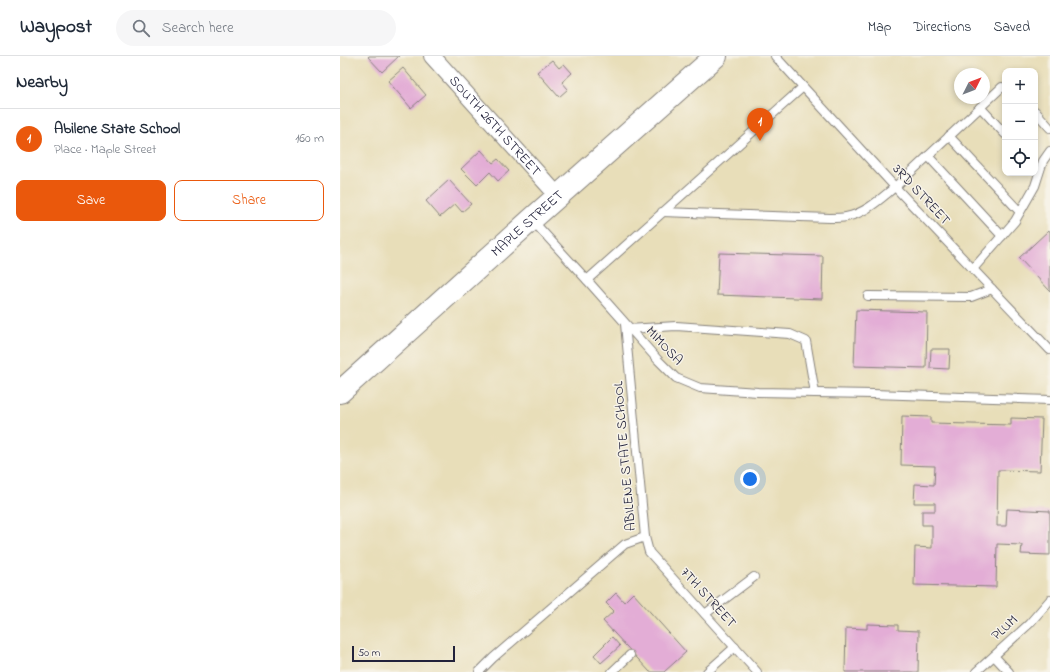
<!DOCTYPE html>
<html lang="en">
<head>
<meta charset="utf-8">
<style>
  body { margin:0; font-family:"Indie Flower",sans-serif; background:#f6f6f7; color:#1f2937 }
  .controls { position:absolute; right:12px; top:12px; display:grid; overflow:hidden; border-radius:8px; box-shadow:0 2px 6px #0003 }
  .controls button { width:36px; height:36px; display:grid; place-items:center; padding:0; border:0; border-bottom:1px solid #e0e1e3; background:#fff; color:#1f2937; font:20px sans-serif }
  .compass { position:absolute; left:614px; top:12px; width:36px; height:36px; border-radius:50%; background:#fff; box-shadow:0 2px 6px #0003; rotate:48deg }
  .scale { position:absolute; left:12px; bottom:10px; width:103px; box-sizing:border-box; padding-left:4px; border:2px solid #22223b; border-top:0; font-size:11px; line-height:14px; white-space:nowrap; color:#22223b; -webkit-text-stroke:3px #f7f3e8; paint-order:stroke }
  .you { position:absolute; left:410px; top:423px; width:14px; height:14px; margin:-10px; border:3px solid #fff; border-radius:50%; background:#1a73e8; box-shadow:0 0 0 6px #1a73e833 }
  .badge { display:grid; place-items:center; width:26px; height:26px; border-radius:50%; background:#ea580c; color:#fff; font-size:13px; font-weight:700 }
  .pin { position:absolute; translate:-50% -33px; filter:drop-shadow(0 1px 2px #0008) }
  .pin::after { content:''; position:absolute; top:21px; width:14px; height:12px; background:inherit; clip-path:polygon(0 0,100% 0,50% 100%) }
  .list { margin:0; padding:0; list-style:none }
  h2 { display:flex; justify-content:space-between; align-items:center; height:52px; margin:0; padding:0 16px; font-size:17px }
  h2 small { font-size:13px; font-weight:400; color:#747a83 }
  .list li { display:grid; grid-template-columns:26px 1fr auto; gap:12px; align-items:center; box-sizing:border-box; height:60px; padding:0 16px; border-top:1px solid #e0e1e3 }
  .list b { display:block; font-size:15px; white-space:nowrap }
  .list p { margin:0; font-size:13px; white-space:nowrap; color:#747a83 }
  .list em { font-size:13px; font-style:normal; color:#747a83 }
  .actions { display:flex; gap:8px; padding:12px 16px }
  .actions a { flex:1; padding:9px 0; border:1px solid #ea580c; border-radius:8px; text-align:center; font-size:14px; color:#ea580c }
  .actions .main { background:#ea580c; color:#fff }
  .icon { flex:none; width:22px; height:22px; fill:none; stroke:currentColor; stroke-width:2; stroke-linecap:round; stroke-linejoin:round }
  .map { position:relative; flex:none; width:710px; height:616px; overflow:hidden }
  header { display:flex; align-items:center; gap:24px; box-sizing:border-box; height:56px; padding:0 20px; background:#fff; border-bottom:1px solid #e0e1e3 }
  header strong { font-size:19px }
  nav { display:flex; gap:22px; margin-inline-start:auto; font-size:14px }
  .search { width:280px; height:36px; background:#f6f6f7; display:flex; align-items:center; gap:10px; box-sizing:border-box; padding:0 14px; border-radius:22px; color:#747a83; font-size:15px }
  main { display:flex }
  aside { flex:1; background:#fff }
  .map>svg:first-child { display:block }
</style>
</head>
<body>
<header>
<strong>Waypost</strong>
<div class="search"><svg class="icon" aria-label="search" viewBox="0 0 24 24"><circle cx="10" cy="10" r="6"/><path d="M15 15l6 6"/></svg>Search here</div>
<nav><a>Map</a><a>Directions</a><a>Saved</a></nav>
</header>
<main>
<aside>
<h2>Nearby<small></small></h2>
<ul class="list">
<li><span class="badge">1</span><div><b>Abilene State School</b><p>Place · Maple Street</p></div><em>160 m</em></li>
</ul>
<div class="actions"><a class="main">Save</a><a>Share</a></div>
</aside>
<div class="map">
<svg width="710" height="616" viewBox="0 0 710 616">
  <rect width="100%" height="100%" fill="#f7f3e8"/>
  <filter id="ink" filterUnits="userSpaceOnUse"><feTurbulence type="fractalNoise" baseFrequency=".025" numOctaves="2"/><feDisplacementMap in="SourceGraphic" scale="8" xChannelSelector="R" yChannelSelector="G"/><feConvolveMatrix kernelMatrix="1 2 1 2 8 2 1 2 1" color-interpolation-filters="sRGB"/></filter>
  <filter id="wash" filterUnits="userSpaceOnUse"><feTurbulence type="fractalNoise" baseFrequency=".012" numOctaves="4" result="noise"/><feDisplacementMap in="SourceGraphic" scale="16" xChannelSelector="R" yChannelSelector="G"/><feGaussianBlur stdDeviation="0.9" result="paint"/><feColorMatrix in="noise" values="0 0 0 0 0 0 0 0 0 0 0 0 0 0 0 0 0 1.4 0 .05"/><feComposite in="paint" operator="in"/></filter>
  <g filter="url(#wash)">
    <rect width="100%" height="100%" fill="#e8deb9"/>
    <g id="blocks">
      <!-- building -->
      <g fill="#e3add6">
        <path d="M29 0H59L42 16 28 1Z"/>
        <path d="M212 4 219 12 224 8 232 17 222 26 228 33 219 41 197 16Z"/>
        <path d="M63 12 86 39 71 52 48 25Z"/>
        <path d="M141 94 153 107 158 103 169 115 158 125 150 116 137 129 121 113Z"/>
        <path d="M109 124 131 148 122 156 115 148 100 161 86 145Z"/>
        <path d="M709 174 710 176V235L679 202Z"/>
        <path d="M379 197 483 200 482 243 377 239Z"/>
        <path d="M516 254 587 256 586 312 514 310Z"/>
        <path d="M591 293H610L609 313 590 312Z"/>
        <path d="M562 360 591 361V367L671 369V362L702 363 700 415 658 414 657 470H666L667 453 710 455V499L681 498 682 489 657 488 656 531 574 529 575 491 592 492V469H582V455H595V447H574L575 428 594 429 595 410 561 409Z"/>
        <path d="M276 537 284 546 293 537 346 596 324 616H310L263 565 274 555 266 547Z"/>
        <path d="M527 568 558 569V574L579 575 578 616H505L506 572 527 573Z"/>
        <path d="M272 581 280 590 261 607 254 599Z"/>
      </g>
    </g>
  </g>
  <g filter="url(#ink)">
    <use href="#blocks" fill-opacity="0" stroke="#85807a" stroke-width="1"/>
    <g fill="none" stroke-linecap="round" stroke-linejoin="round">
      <defs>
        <g id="service">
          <path d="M435 0 555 131 710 294"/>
          <path d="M640 51 665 78"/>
          <path d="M695 55 710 72"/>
          <path d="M609 80 680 156"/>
          <path d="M588 100 662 180"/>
          <path d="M322 156 490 162C495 162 501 162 506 161 526 157 540 143 555 131L662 31 665 32"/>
          <path d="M192 164 247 224 318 304 336 322 360 332 418 336 533 338 710 344"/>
          <path d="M633 213 675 165 695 130 703 105 710 95"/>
          <path d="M247 224 463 31"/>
          <path d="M528 240 631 241 652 233"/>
          <path d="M285 268 305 481 309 496 417 616"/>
          <path d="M289 273 336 270 450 278 466 285 475 337"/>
          <path d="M365 558 414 521"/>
          <path d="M654 600 669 616"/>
          <path d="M139 616 153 602 285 488 305 481"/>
          <path d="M272 616 290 599"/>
          <path d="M367 616 395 591"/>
          <path d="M636 616 689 568 710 544"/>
        </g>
        <g id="minor">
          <path id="s1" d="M92 0 218 140"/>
        </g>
        <g id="secondary">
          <path id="s2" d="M0 336 191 164 376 0"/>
        </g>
      </defs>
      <!-- service casing -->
      <use href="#service" stroke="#85807a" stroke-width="10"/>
      <!-- minor casing -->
      <use href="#minor" stroke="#85807a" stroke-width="18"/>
      <!-- secondary casing -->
      <use href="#secondary" stroke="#85807a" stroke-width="24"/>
      <!-- service -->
      <use href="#service" stroke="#fff" stroke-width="8"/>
      <!-- minor -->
      <use href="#minor" stroke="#fff" stroke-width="16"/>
      <!-- secondary -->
      <use href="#secondary" stroke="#fff" stroke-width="22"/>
    </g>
  </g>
  <g text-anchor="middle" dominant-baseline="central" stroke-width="3" stroke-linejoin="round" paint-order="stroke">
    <!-- street labels -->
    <g font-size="14" fill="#22223b" stroke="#f7f3e8">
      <text stroke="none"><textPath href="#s1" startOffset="94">SOUTH 26TH STREET</textPath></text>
      <text transform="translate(581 139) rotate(47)">3RD STREET</text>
      <text stroke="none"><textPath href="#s2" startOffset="252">MAPLE STREET</textPath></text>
      <text transform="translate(324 290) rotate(47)">MIMOSA</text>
      <text transform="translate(285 400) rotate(-95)">ABILENE STATE SCHOOL</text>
      <text transform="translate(368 542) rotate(48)">7TH STREET</text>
      <text transform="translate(665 572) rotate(-42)">PLUM</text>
    </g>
  </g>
</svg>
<div class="controls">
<button>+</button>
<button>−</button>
<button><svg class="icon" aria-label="locate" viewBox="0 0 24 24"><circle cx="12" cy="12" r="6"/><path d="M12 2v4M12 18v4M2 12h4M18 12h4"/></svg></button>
</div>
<svg class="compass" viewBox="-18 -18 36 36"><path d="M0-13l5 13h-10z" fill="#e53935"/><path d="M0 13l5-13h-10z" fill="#747a83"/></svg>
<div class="scale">50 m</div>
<div class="you"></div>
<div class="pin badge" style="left:420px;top:85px">1</div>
</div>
</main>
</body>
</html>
